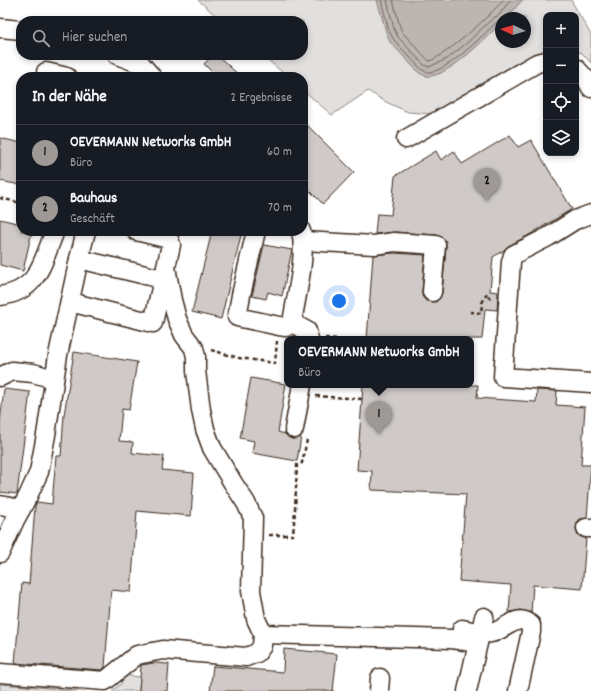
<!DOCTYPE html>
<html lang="de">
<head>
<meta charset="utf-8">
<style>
  body { margin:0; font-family:Dekko,sans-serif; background:#242831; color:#f1f3f6 }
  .controls { position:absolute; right:12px; top:12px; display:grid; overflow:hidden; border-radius:8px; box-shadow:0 2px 6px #0003 }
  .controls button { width:36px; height:36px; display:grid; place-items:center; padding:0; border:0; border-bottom:1px solid #363941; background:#171b24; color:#f1f3f6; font:20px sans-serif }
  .compass { position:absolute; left:495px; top:12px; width:36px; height:36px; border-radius:50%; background:#171b24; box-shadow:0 2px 6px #0003; rotate:274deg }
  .you { position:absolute; left:339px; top:301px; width:14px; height:14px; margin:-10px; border:3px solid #fff; border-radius:50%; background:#1a73e8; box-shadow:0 0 0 6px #1a73e833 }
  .badge { display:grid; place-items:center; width:26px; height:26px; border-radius:50%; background:#9f9995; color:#111; font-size:13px; font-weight:700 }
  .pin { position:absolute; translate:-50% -33px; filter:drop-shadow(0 1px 2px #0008) }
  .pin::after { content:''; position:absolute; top:21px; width:14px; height:12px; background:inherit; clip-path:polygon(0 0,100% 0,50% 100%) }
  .popup { position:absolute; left:284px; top:336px; width:190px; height:52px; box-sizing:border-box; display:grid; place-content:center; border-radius:8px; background:#171b24; filter:drop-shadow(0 1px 3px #0005); font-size:13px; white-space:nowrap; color:#9ea1a6 }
  .popup b { font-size:15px; color:#f1f3f6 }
  .popup::after { content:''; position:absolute; left:50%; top:100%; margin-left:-8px; border:8px solid transparent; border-top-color:#171b24 }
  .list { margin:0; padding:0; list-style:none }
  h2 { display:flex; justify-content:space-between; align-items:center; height:52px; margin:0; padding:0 16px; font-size:17px }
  h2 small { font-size:13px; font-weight:400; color:#9ea1a6 }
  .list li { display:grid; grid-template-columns:26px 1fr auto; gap:12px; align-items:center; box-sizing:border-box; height:56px; padding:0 16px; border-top:1px solid #363941 }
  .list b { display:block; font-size:15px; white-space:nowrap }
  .list p { margin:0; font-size:13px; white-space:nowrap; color:#9ea1a6 }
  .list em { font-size:13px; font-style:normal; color:#9ea1a6 }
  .icon { flex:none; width:22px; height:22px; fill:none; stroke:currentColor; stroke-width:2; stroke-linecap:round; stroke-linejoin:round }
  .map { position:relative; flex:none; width:591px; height:691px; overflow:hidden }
  .search { position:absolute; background:#171b24; box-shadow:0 2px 6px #0003; left:16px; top:16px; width:292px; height:44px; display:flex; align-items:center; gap:10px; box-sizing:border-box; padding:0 14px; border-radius:16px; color:#9ea1a6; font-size:15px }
  .panel { position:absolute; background:#171b24; box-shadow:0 2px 6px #0003; left:16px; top:72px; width:292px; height:164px; border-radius:16px }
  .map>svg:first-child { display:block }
</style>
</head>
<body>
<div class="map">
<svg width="591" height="691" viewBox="0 0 591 691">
  <rect width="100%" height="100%" fill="#fff"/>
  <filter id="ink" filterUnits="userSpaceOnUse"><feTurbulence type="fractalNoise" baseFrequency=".025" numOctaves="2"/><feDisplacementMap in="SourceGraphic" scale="8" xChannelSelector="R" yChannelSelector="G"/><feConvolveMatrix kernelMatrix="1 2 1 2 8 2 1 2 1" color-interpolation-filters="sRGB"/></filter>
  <g filter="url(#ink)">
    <!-- green -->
    <g fill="#e2e0de" stroke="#8e857e">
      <path d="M198 0H377L378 3 439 74C462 60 481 42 501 23V42H525V18H506L522 0H571L591 35V63L582 53 576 51V15H546V51L526 61 432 114 408 112 386 102 368 91 332 115 303 90V77H288L262 55H303V21H222Z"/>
      <path d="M123 675 140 677 139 691H112L121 684Z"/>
      <path d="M0 684 86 691H0Z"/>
    </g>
    <!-- water -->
    <path fill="#bcb6b3" stroke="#887e77" d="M377 0H522L507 18H501V23C486 38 452 73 431 76 427 77 423 75 419 73L390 42 386 32Z"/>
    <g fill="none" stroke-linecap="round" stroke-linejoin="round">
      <!-- shore -->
      <g stroke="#6f625a" stroke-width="1">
        <path d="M381 0 389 31 394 40 421 69C424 71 427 72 430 72 448 71 483 35 497 22L501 21"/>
        <path d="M387 0 394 29 398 37 424 65 429 67 447 59 468 42 493 18 499 15 510 0"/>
        <path d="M393 0 400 27 403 33 429 61C446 56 492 14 503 0"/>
      </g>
    </g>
    <!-- building -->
    <g fill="#cfcac7" stroke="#3b2a1e">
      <path d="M213 55H217L241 77H217L204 64Z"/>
      <path d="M303 121 354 172 323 204 303 184Z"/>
      <path d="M510 135 518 147 531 140 572 209 529 235 508 246 504 250 493 257 490 291 498 292 497 310 485 309 482 339H367L373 255 394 253 425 255 422 291V296L426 301 432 302H436L440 298 442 293 446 246V241L442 237 437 235 395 232 375 234 377 214 391 215 395 176 436 151 441 160 454 151 462 164Z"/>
      <path d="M0 138 21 143V185L0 181Z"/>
      <path d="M0 219 21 224V231H32L23 271 0 265Z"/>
      <path d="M212 231H242L221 319 192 312Z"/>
      <path d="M264 245 292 250 282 296 268 292 266 299 252 296Z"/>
      <path d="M74 352 137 362 129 410 122 409 119 441 133 442 132 453 164 456 162 470 194 473 191 516 137 511 131 592 111 590 105 667 102 670 15 663 22 583 29 584 35 506 37 502 52 504 56 456H61L64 415Z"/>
      <path d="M251 378 286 384 278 432 285 434 288 437 292 439 301 437 297 461 252 453 254 441 240 438Z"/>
      <path d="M363 385H478L477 398 536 402 537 390 557 391 556 405 585 407 581 465H591L587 518 580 519 577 523 576 528 577 534 581 537 586 538 582 589 533 585 531 613 520 610 511 612H509L511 585 459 581 466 494 371 490 372 471 357 470Z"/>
      <path d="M4 389 30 392 17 494 0 492V422Z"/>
      <path d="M284 649 337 654 333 691H210L213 666 283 672Z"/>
      <path d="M154 663 169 664 167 691H139L141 665Z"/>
    </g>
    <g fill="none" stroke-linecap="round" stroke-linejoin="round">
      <defs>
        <g id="minor">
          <path d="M0 28 21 30"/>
          <path d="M117 55 141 64 152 77"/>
          <path d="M576 68 586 79 591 88"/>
          <path d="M46 72 67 77"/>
          <path d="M406 139 537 63 546 61"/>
          <path d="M591 214 575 220 548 237 513 255 511 262 503 377 591 383"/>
          <path d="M256 231 241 295 237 317 279 326 286 327 292 323"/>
          <path d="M301 231C307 256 296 296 292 323L307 331 309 339"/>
          <path d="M304 241 374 245 394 242 436 245 432 292"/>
          <path d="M79 259 162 279"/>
          <path d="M0 296C39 291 42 262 55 231"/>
          <path d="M70 302 153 323 165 271"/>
          <path d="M0 377 12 371 33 373 54 379"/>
          <path d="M294 429 302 385"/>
          <path d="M0 505 21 509"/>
          <path d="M586 528H591"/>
          <path d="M0 553 15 520 28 496 39 472 46 435 58 355 79 259 86 231"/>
          <path d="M462 629C471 631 482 634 491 633 506 630 517 612 531 625V632L518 691"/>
          <path d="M263 634 452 639 478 643"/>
          <path d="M0 673 105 681 137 655 163 650 246 657 257 653 262 646 263 634 256 619 251 591 253 518 246 503 233 483 212 448 205 429 201 410 196 371V357L194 348 184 335 177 319 172 300 166 267 171 245 169 239 136 231"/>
          <path d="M379 691 380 678"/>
          <path d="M467 691 484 617"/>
        </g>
      </defs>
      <!-- minor casing -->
      <use href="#minor" stroke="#3b2a1e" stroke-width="21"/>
      <!-- path -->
      <g stroke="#3b2a1e" stroke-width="2.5" stroke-dasharray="4 3" stroke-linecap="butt">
        <path d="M0 198 21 203"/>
        <path d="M470 312 481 313 482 303 487 293 491 301"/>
        <path d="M325 338 338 339"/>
        <path d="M211 350 239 358 275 363 277 341"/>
        <path d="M316 396 362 399"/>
        <path d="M269 535H293L295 510 297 465 302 463 307 440"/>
      </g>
      <!-- minor -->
      <use href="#minor" stroke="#fff" stroke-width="18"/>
    </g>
  </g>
</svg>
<div class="controls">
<button>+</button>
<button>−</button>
<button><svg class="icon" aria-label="locate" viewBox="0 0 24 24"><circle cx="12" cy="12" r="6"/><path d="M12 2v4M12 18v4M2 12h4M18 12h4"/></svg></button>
<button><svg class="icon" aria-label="layers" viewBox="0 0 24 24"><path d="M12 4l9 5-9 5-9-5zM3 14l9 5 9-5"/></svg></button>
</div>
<svg class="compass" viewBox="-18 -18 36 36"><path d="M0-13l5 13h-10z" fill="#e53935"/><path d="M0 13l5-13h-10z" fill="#9ea1a6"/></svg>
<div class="you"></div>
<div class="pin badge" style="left:379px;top:434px">1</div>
<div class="popup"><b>OEVERMANN Networks GmbH</b>Büro</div>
<div class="pin badge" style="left:487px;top:201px">2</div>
<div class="search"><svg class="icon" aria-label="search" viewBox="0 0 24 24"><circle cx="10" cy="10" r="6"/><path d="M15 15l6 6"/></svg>Hier suchen</div>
<section class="panel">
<h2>In der Nähe<small>2 Ergebnisse</small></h2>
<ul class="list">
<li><span class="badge">1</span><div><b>OEVERMANN Networks GmbH</b><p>Büro</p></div><em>60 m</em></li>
<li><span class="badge">2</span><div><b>Bauhaus</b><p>Geschäft</p></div><em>70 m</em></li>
</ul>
</section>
</div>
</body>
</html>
